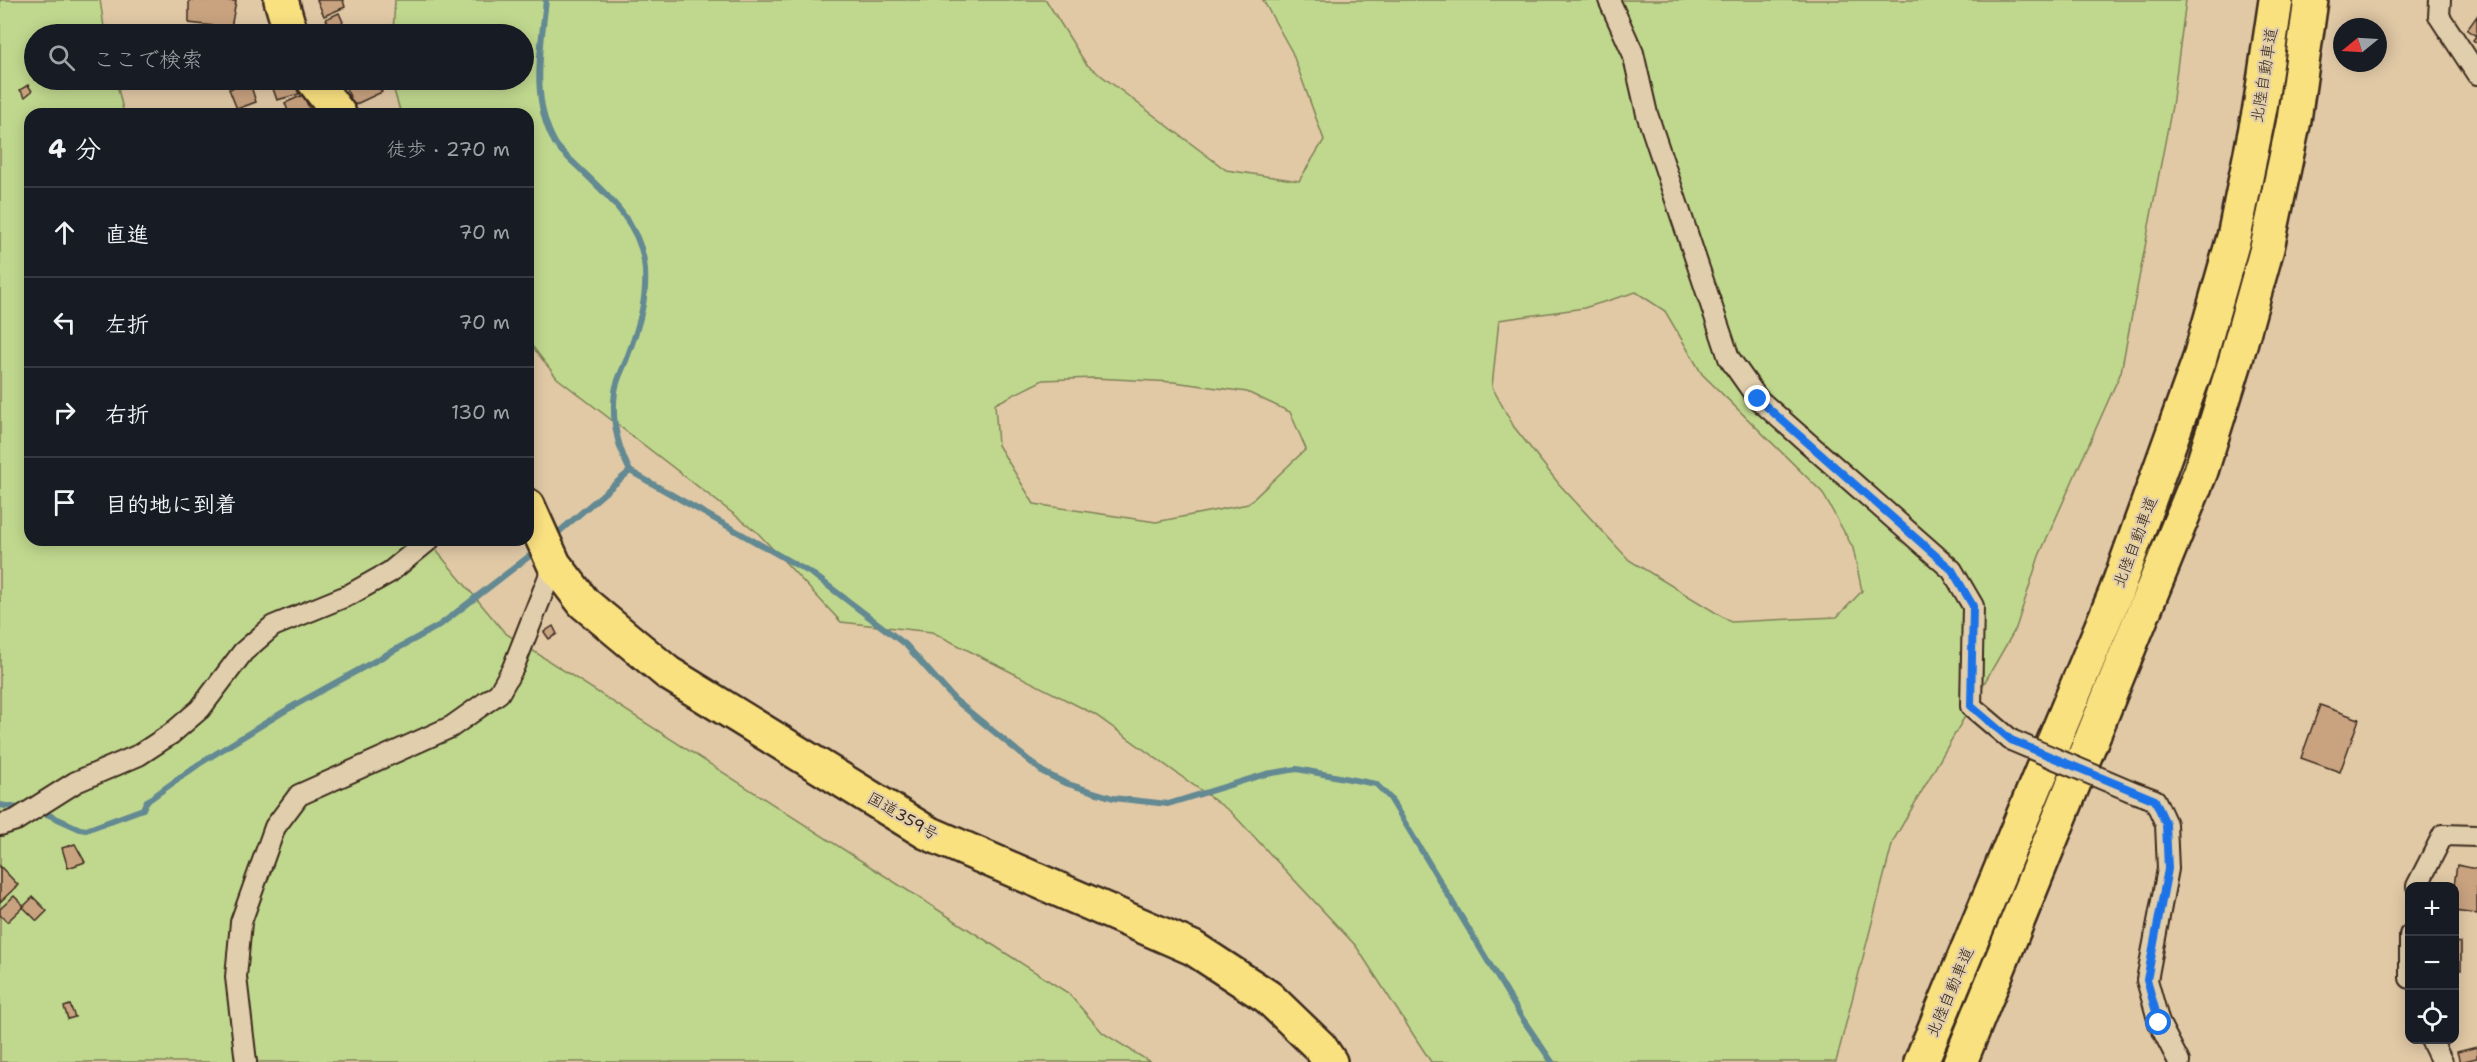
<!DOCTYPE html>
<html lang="ja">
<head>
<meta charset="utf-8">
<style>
  body { margin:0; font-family:"Shantell Sans","Klee One",sans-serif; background:#242831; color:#f1f3f6 }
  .controls { position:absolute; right:18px; bottom:18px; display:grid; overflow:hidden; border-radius:12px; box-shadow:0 3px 15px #0003 }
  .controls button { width:54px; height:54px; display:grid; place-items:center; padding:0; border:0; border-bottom:2px solid #363941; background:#171b24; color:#f1f3f6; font:30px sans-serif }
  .compass { position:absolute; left:2333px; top:18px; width:54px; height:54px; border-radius:50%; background:#171b24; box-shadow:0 3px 15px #0003; rotate:252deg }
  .stop { position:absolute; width:18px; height:18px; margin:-14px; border:4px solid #1a73e8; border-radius:50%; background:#fff }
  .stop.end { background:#1a73e8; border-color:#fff; box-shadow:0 2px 6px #0008 }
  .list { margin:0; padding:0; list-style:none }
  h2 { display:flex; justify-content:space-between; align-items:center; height:78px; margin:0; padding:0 24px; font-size:26px }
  h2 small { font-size:20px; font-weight:400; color:#9ea1a6 }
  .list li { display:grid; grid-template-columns:39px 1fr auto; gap:18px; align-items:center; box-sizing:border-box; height:90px; padding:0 24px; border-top:2px solid #363941 }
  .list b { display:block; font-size:22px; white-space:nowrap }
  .list em { font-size:20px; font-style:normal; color:#9ea1a6 }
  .icon { flex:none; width:33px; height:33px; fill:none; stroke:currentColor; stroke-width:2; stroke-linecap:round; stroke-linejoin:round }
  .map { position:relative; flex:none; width:2477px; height:1062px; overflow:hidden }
  .search { position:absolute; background:#171b24; box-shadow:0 3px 15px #0003; left:24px; top:24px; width:510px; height:66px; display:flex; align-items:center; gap:15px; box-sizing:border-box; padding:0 21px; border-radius:33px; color:#9ea1a6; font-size:22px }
  .panel { position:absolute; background:#171b24; box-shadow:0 3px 15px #0003; left:24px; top:108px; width:510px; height:438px; border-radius:18px }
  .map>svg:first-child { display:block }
</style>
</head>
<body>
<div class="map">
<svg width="2477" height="1062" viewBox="0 0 2477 1062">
  <rect width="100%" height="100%" fill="#e1c9a6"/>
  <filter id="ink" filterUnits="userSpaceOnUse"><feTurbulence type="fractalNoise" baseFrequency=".0167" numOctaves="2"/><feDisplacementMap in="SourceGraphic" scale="12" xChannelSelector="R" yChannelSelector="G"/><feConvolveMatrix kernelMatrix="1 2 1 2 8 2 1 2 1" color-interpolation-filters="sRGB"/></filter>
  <g filter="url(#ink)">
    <!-- green -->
    <g fill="#c0d88e" stroke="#7e8156" stroke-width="1.5" fill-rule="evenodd">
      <path d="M0 0H100L105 34H34V80H116L124 114H30V540H437L435 549 505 633 1068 993 1103 1033 1150 1062H0Z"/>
      <path d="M395 0H1046L1086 64 1226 170 1299 181 1324 140 1292 52 1263 0H2186L2172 106 2121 372 2039 556 2016 628 1893 841 1836 1062H1431L1356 946 1231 812 1094 714 932 632 841 622 757 532 557 378 528 341V114H401L391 80H524V34H393ZM1636 292 1665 311 1702 374 1822 492 1853 548 1862 591 1837 617 1731 622 1629 560 1559 484 1514 427 1492 387 1499 320 1584 308ZM1094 378 1174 382 1247 392 1290 412 1306 449 1248 504 1156 522 1034 504 998 445 995 404 1043 380Z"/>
    </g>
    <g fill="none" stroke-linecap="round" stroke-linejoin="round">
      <!-- stream -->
      <g stroke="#648992" stroke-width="6">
        <path d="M546 0C541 47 530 99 555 143 560 151 570 159 577 166 604 192 638 221 644 261 649 295 639 326 627 358 623 369 616 381 615 392 611 420 618 447 630 471L814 575 906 645 954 699 1043 772 1065 783 1113 798 1168 804 1266 774 1297 769 1376 784 1390 798 1522 1018 1552 1062"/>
        <path d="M553 537 630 471"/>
        <path d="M0 805 24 809"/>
        <path d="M40 811 80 829 86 830 143 809 146 802 199 764 288 709 440 625 536 551"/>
      </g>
    </g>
    <!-- building -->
    <g fill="#c9a380" stroke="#3b2a1e" stroke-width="1.5">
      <path d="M189 0 236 1 231 28 189 23Z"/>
      <path d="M317 0H343L345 7 324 16Z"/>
      <path d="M339 13 343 22 331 28 326 19Z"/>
      <path d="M2477 16V43L2473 40 2476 36 2467 30Z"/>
      <path d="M246 26 269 28 268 34H245Z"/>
      <path d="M270 80H293L299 94 277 100Z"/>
      <path d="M347 80H373L382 92 354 105 343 82Z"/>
      <path d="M250 83 256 102 237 109 229 89Z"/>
      <path d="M28 85 32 91 25 97 20 90Z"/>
      <path d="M303 95 312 114H289L285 103Z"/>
      <path d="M553 626 557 634 549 639 544 632Z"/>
      <path d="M2320 705 2359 719 2340 772 2301 758Z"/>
      <path d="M75 844 85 862 68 868 62 848Z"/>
      <path d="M2457 865 2477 869V914L2454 911V886Z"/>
      <path d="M0 866 18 885 0 902Z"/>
      <path d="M14 896 24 906 7 922 0 915V909Z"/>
      <path d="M33 897 47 911 37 921 23 907Z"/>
      <path d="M2454 942 2461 943V970H2454Z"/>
      <path d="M70 1005 75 1017 68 1019 64 1007Z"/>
      <path d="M2477 1047V1058L2460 1062 2457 1052Z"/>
    </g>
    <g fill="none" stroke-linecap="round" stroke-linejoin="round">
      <defs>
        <g id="minor">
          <path d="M1609 0 1633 53 1647 114 1729 358 1758 399 1952 570 1973 606 1971 706 2011 740"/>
          <path d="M2440 0 2439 16 2477 74"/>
          <path d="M2131 791 2155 800 2166 824 2168 869 2147 980 2159 1023 2179 1062"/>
          <path d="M0 825 16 820 76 782 139 755 171 734 200 709 243 652 273 626 349 595 390 572 429 540"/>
          <path d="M2417 886 2443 835 2477 836"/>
          <path d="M2410 935V978"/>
          <path d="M2431 1040 2442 1062"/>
          <path d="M246 1062 236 977 241 922 275 827 299 795 451 727 499 693 513 668 554 564"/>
        </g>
        <g id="trunk">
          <path d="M281 0 291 34"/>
          <path d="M313 80 339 114"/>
          <path d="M528 506 554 564 584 603 668 673 926 832 1193 948 1268 997 1320 1047 1330 1062"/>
        </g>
        <g id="motorway">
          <path d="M1921 1062 2116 592 2199 361 2234 237 2260 108 2276 0"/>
          <path d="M1960 1062 2201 471 2236 359 2267 248 2294 120 2311 0"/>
        </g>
      </defs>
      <!-- minor casing -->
      <use href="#minor" stroke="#3b2a1e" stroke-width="24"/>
      <!-- trunk casing -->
      <use href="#trunk" stroke="#3b2a1e" stroke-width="38"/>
      <!-- motorway casing -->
      <use href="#motorway" stroke="#3b2a1e" stroke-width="38"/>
      <!-- minor -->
      <use href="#minor" stroke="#e1ceac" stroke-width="20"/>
      <!-- trunk -->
      <use href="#trunk" stroke="#fae180" stroke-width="33"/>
      <!-- motorway -->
      <use href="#motorway" stroke="#fae180" stroke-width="33"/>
      <defs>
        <path id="minor-bridge" d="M2011 740 2131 791"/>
      </defs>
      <!-- minor-bridge casing -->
      <use href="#minor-bridge" stroke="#3b2a1e" stroke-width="24" stroke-linecap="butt"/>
      <!-- minor-bridge -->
      <use href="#minor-bridge" stroke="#e1ceac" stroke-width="20"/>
    </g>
  </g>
  <g fill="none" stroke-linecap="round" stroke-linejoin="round" filter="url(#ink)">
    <!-- route -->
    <path stroke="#1a73e8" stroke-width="8" d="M1758 399 1952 570 1973 606 1971 706 2011 740 2155 800 2166 824 2168 869 2147 980 2159 1023"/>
  </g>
  <g text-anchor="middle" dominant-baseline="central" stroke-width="4.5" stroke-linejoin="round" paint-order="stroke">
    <!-- street labels -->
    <g font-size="16" fill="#3b2a1e" stroke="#e1ceac">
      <text transform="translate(2264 75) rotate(-81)">北陸自動車道</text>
      <text transform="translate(2135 542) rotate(-69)">北陸自動車道</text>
      <text transform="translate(903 816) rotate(30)">国道359号</text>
      <text transform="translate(1950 992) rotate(-67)">北陸自動車道</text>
    </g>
  </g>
</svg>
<div class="controls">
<button>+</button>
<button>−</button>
<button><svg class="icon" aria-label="locate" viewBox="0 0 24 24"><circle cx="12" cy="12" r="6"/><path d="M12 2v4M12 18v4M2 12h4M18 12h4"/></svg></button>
</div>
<svg class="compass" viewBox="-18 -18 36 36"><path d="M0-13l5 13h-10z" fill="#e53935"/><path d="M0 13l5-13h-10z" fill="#9ea1a6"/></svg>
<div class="stop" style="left:2159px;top:1023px"></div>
<div class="stop end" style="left:1758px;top:399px"></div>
<div class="search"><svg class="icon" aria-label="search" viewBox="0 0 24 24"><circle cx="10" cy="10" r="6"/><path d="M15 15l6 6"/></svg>ここで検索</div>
<section class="panel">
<h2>4 分<small>徒歩 · 270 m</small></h2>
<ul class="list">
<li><svg class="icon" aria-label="ahead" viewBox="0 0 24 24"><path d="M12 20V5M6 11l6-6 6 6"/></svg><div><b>直進</b></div><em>70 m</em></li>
<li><svg class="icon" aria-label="left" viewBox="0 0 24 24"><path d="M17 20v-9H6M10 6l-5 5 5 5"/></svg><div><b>左折</b></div><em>70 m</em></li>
<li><svg class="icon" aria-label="right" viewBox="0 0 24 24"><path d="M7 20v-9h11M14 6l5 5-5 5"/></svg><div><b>右折</b></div><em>130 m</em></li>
<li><svg class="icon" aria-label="arrive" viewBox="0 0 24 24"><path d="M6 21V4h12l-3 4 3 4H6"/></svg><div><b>目的地に到着</b></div></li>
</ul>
</section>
</div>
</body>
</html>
